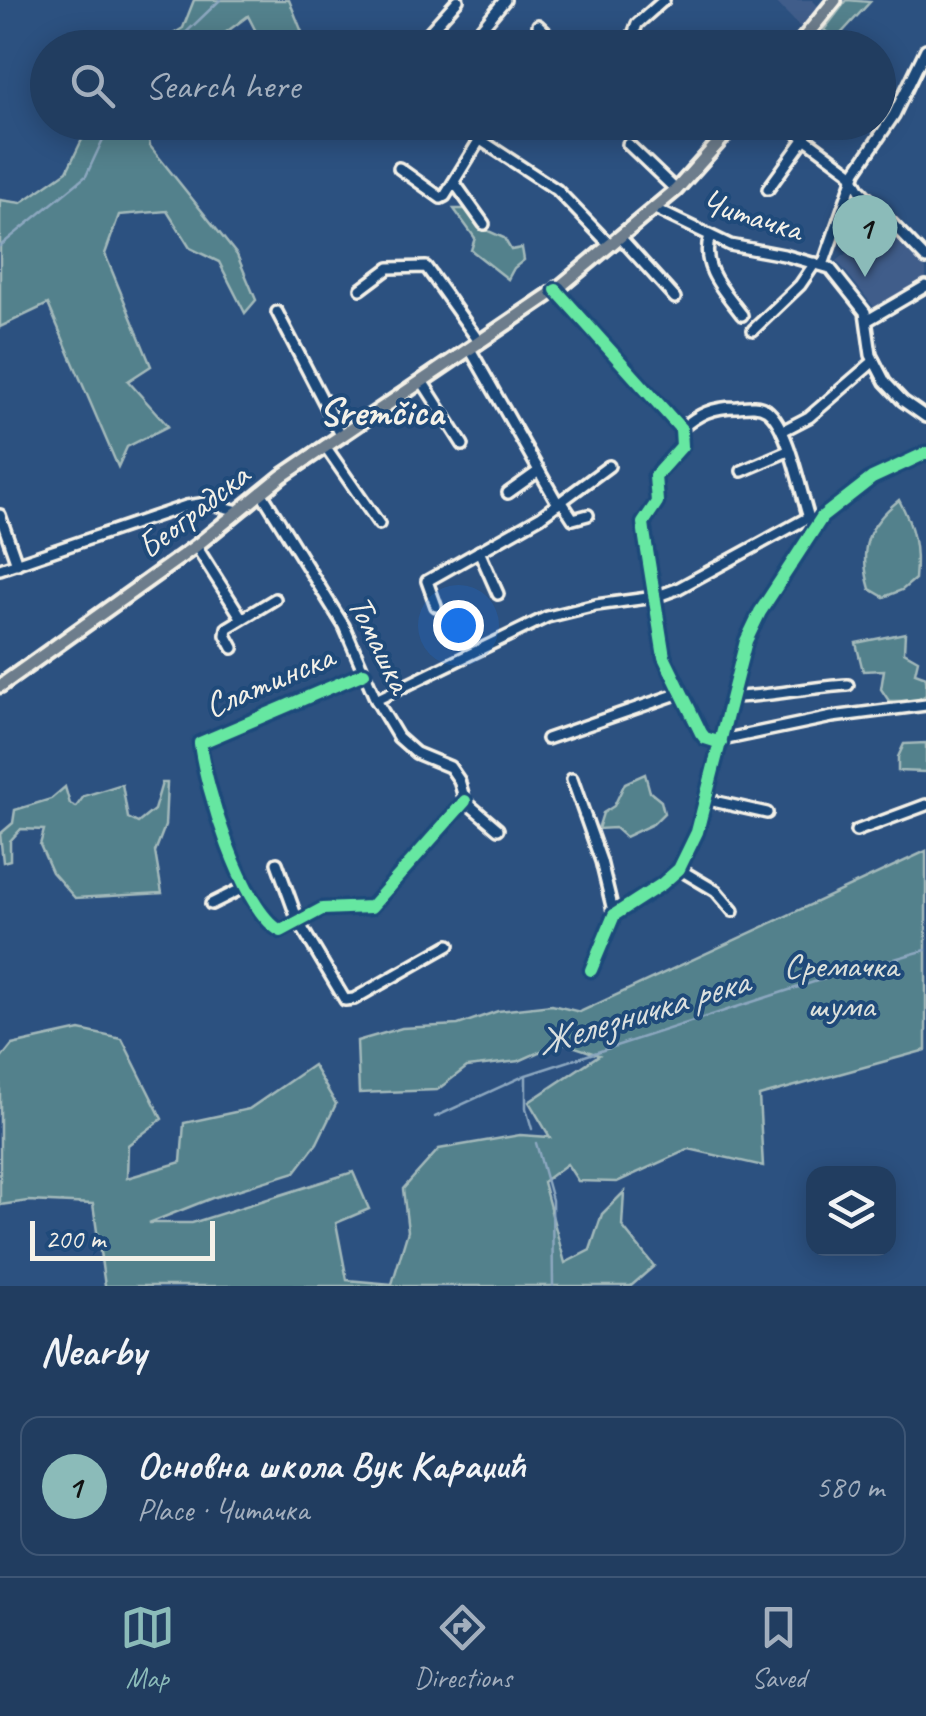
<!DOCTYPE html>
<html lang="en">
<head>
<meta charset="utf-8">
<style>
  body { margin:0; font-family:Caveat,sans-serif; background:#294466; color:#f1f3f6 }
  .controls { position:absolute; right:30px; bottom:30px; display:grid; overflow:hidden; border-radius:20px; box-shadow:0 5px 25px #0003 }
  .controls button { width:90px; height:90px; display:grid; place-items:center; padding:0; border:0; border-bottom:2px solid #3e5675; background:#213d60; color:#f1f3f6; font:50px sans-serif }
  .scale { position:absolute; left:30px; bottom:25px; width:185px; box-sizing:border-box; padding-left:10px; border:5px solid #f4f1e8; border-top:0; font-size:28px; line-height:35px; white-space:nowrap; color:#f4f1e8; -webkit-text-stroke:8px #1f4a7a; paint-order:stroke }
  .you { position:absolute; left:458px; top:625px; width:35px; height:35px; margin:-25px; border:8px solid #fff; border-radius:50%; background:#1a73e8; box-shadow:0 0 0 15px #1a73e833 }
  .badge { display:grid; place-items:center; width:65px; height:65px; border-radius:50%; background:#8bbbb9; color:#111; font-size:32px; font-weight:700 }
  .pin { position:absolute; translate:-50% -82px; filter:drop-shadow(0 2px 5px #0008) }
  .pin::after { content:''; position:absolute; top:52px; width:35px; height:30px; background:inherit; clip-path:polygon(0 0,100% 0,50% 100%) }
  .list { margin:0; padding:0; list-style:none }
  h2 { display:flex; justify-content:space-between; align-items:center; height:130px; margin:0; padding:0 40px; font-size:42px }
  h2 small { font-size:32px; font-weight:400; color:#a2aebd }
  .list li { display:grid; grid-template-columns:65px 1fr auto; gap:30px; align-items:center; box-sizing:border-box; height:140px; margin:0 20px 20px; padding:0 20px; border:2px solid #3e5675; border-radius:20px }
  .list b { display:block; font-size:38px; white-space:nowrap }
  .list p { margin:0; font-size:32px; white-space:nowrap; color:#a2aebd }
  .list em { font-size:32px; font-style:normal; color:#a2aebd }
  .icon { flex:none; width:55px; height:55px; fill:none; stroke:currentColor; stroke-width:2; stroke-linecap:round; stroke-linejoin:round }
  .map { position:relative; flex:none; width:926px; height:1286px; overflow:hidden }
  .search { position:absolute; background:#213d60; box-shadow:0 5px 25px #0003; left:30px; right:30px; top:30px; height:110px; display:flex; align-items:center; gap:25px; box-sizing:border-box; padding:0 35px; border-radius:55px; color:#a2aebd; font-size:38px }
  .sheet { height:290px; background:#213d60 }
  nav { display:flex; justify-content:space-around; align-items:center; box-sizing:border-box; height:140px; border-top:2px solid #3e5675; background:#213d60; font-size:28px; color:#a2aebd }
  nav a { display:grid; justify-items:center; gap:5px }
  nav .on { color:#8bbbb9 }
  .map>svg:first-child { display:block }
</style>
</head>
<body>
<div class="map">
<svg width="926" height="1286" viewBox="0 0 926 1286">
  <rect width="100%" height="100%" fill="#2c5180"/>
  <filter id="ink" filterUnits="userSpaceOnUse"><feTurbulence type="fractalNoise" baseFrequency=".01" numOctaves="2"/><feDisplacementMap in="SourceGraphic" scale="20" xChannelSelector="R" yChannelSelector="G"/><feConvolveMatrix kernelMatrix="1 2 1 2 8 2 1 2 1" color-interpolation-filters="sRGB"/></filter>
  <g filter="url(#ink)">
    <!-- built -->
    <g fill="#405d8a">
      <path d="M774 0H812L819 7 800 27Z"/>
      <path d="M884 223 926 269V278L878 312 837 261Z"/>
    </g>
    <!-- green -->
    <g fill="#52818c" stroke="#a3b9ba" stroke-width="2.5">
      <path d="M194 0H289L308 47H264L248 16 206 47H152L183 28Z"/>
      <path d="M847 0 870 2 836 39 824 30Z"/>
      <path d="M90 123H146L150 146 237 255 256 300 245 313 219 262 190 248 167 211 119 215 105 254 151 366 128 381 168 426 127 447 118 467 48 304 0 327V200L21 203 67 171Z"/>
      <path d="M454 209H469L486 230 504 238 511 250 522 248 524 260 514 268 508 279 471 250 475 238Z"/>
      <path d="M899 500C914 527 918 549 915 579L902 590 884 597 870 589C858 548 867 526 899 500Z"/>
      <path d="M905 633 904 652 918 660 915 673 926 677V695L916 701H889L881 689 884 670 863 671 856 643Z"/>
      <path d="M926 743V772L898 771V757L904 744Z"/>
      <path d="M645 774 650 792 661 801 664 813 653 824 625 837 615 828 598 829 603 813 614 806 625 783Z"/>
      <path d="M162 783H167L165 826 155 852 162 893 75 898 52 872 40 845 44 830 21 829 10 841V860L3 862 0 834 13 823 15 810 51 799 65 787 70 804 76 807 84 796 122 784 128 818 138 823 154 810Z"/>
      <path d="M926 851V1050L759 1096 763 1166 689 1149 617 1182 578 1181 567 1164 543 1182 565 1263 590 1250 602 1214 624 1192 622 1226 654 1266 631 1286H105L93 1204 28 1201 0 1205V1060L12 1045 80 1030 122 1039 162 1119 128 1145 127 1178 181 1162 184 1123 249 1109 313 1065 336 1104 317 1143 295 1172 212 1198 149 1223H192L353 1172 369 1209 336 1223 347 1280 392 1284 408 1231 403 1189 439 1149 520 1135 550 1137 529 1102 599 1055 561 1042 519 1061 467 1067 437 1090 359 1093 357 1041 402 1028 458 1025 498 1011 552 1005 580 1012Z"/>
    </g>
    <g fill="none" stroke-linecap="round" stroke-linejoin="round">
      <!-- stream -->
      <g stroke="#8ca7bf" stroke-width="2.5">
        <path d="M170 48 220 0"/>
        <path d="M0 246 86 176 111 122"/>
        <path d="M526 1076V1108L532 1129"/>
        <path d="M435 1117 526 1075 817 981 926 950"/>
        <path d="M536 1143 552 1200 553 1286"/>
      </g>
      <defs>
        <g id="minor">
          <path d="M538 25 562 48"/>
          <path d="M480 30 505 0"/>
          <path d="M633 35 646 48"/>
          <path d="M415 48 458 0"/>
          <path d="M619 48 633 35 637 24 664 0"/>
          <path d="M453 122 557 190 610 245"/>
          <path d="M783 122 849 171 860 190 926 259"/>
          <path d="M628 144 676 190"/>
          <path d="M399 168 441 198 445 196 480 139"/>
          <path d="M454 182 484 224"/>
          <path d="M768 189 805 138"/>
          <path d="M655 209 730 245 784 255 830 268 865 312 871 355 885 382 903 401 926 417"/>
          <path d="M710 236C699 267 725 292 742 315"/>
          <path d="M620 237 675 298"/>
          <path d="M823 265 856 171 894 115 926 49"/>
          <path d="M361 289 389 268 426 267 480 343"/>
          <path d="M556 290 681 429 682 446 655 476 657 502 643 523 645 538 664 657 701 733 705 738 721 743"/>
          <path d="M277 312 341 435"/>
          <path d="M868 320 926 286"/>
          <path d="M753 330 800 285 815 263"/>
          <path d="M470 349 558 504"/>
          <path d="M422 381 463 445"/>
          <path d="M681 429C698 414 713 407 737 407 747 406 758 404 767 410 789 427 800 491 809 518"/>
          <path d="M782 431 809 417 874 361"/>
          <path d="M325 446 379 524"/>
          <path d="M742 471 788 451"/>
          <path d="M261 492 344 626 376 700 398 737 416 753 450 767 459 780 465 801"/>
          <path d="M508 493 539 471"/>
          <path d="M562 502 573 519 588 515"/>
          <path d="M0 515 17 564"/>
          <path d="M196 546 241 617"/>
          <path d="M479 551 498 594"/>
          <path d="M0 569 186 506 207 503 239 511"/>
          <path d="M436 606 427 581 540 517 609 466"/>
          <path d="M233 648 226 635 227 628 275 599"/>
          <path d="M364 673 200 743C205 786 242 911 281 931L322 909 371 907 465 801"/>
          <path d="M734 697C773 696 809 687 848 685"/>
          <path d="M376 700 547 617 596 605 655 597 677 589 809 517"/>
          <path d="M547 739 680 693"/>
          <path d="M722 740 832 717 926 705"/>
          <path d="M572 779 601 861 614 915"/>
          <path d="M704 799 767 813"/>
          <path d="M465 801 498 829"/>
          <path d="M856 831 926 805"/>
          <path d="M277 863 298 921 345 1000 354 999 449 945"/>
          <path d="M679 869 716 891 733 911"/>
          <path d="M211 904 245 887"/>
          <path d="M591 970 614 915 662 884 679 869 697 832 746 641 760 612 822 517 872 478 926 453"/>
        </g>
        <g id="major">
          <path d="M796 48 835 0"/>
          <path d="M0 686 196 546 282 476 556 290 676 190 737 122"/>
        </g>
      </defs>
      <!-- minor casing -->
      <use href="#minor" stroke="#f4f1e8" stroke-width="16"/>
      <!-- major casing -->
      <use href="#major" stroke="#f4f1e8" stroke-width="19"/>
      <!-- minor -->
      <use href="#minor" stroke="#1f4a7a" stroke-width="9"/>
      <!-- major -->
      <use href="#major" stroke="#6d7d8c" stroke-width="11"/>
      <defs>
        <g id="cycleway">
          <path d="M556 290 681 429 682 446 655 476 657 502 643 523 645 538 664 657 701 733 705 738 721 743"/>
          <path d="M364 673 200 743C205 786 242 911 281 931L322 909 371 907 465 801"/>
          <path d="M591 970 614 915 662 884 679 869 697 832 746 641 760 612 822 517 872 478 926 453"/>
        </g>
      </defs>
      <!-- cycleway casing -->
      <use href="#cycleway" stroke="#1f4a7a" stroke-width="19"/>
      <!-- cycleway -->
      <use href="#cycleway" stroke="#66e7a1" stroke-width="12"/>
    </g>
  </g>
  <g text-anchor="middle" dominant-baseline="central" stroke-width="8" stroke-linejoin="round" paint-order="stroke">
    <!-- street labels -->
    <g font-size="35" fill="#f4f1e8" stroke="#1f4a7a">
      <text transform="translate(752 215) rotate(17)">Читачка</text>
      <text transform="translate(193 511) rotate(-38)">Београдска</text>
      <text transform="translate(380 644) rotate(64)">Томашка</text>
      <text transform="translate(269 681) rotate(-23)">Слатинска</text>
    </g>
    <!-- park labels -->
    <g font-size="35" fill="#dce0da" stroke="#1f4a7a">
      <text x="841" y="965">Сремачка<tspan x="841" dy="40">шума</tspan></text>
    </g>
    <!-- water labels -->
    <g font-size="38" font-style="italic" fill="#dadfde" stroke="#1f4a7a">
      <text transform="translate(642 1012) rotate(-17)">Железничка река</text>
    </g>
    <!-- quarter labels -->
    <g font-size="40" font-weight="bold" fill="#f4f1e8" stroke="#1f4a7a">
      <text x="381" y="412">Sremčica</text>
    </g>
  </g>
</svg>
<div class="controls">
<button><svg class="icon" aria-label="layers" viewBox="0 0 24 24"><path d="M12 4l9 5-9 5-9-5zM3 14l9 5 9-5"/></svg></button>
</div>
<div class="scale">200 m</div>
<div class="you"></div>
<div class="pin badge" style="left:865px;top:277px">1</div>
<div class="search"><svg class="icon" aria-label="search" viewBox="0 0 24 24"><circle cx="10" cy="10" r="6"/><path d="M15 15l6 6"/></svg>Search here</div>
</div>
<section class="sheet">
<h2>Nearby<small></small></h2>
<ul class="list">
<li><span class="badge">1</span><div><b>Основна школа Вук Караџић</b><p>Place · Читачка</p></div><em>580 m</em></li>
</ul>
</section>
<nav>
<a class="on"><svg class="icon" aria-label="map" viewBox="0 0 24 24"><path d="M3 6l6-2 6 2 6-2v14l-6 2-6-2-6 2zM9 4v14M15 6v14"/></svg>Map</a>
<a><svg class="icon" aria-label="directions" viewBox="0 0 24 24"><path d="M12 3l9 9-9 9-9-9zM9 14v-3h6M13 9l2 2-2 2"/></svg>Directions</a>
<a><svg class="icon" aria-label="saved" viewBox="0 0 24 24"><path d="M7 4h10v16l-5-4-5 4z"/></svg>Saved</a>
</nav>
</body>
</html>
